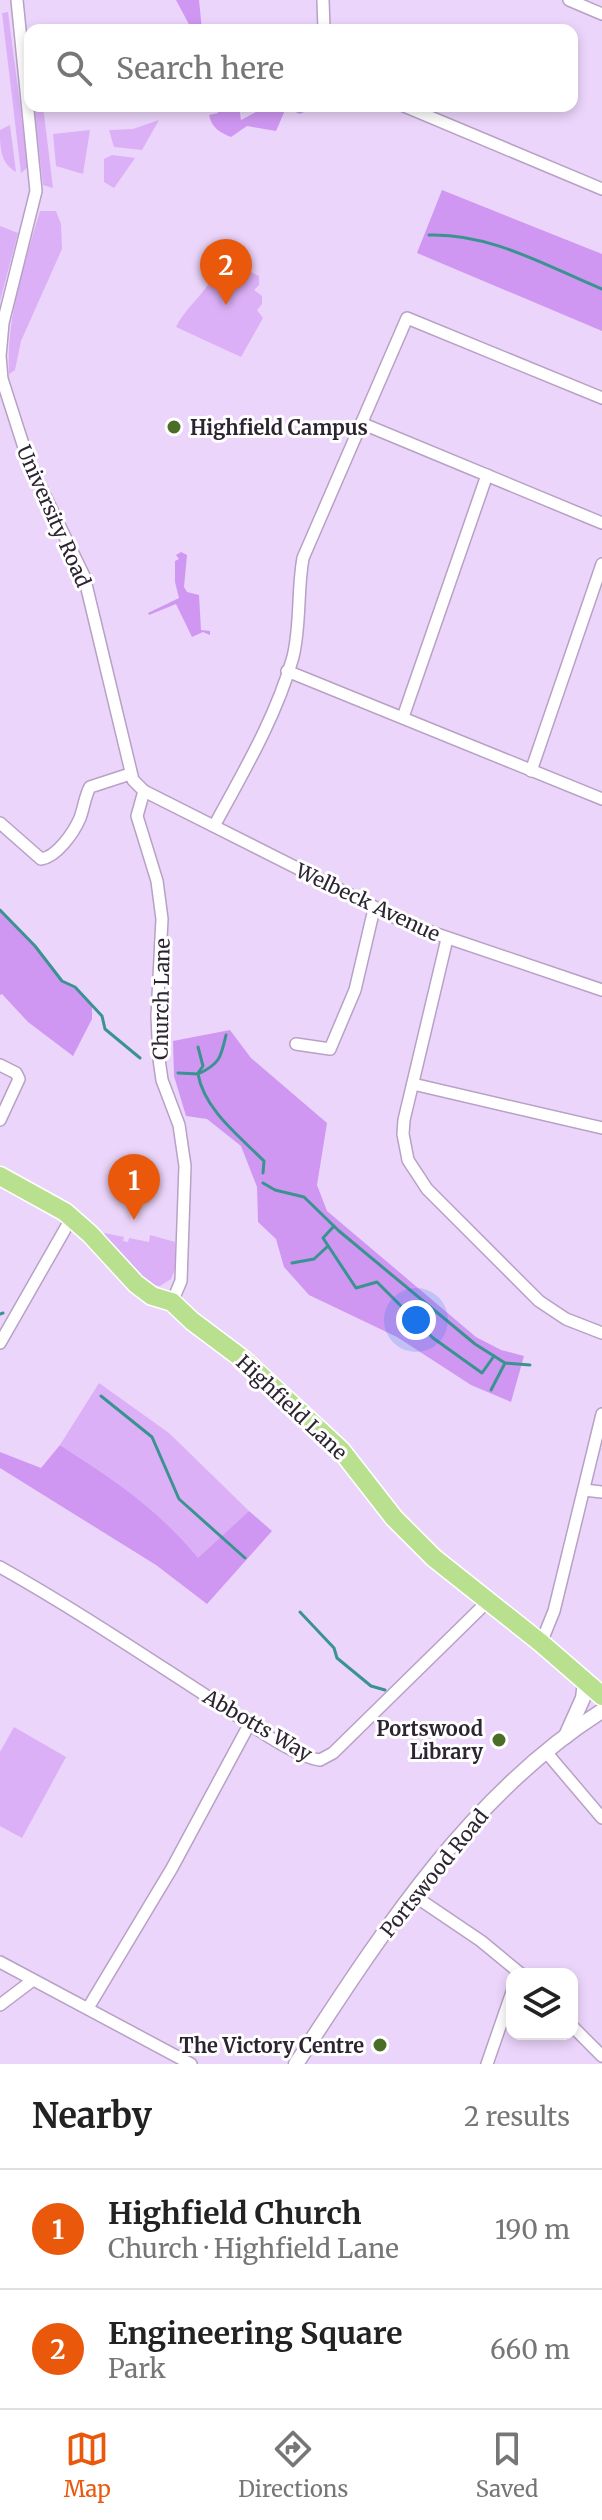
<!DOCTYPE html>
<html lang="en">
<head>
<meta charset="utf-8">
<style>
  body { margin:0; font-family:Merriweather,serif; background:#f2f2f2; color:#222 }
  .controls { position:absolute; right:24px; bottom:24px; display:grid; overflow:hidden; border-radius:16px; box-shadow:0 4px 12px #0003 }
  .controls button { width:72px; height:72px; display:grid; place-items:center; padding:0; border:0; border-bottom:2px solid #e0e0e0; background:#fff; color:#222; font:40px sans-serif }
  .you { position:absolute; left:416px; top:1320px; width:28px; height:28px; margin:-20px; border:6px solid #fff; border-radius:50%; background:#1a73e8; box-shadow:0 0 0 12px #1a73e833 }
  .badge { display:grid; place-items:center; width:52px; height:52px; border-radius:50%; background:#ea580c; color:#fff; font-size:26px; font-weight:700 }
  .pin { position:absolute; translate:-50% -66px; filter:drop-shadow(0 2px 4px #0008) }
  .pin::after { content:''; position:absolute; top:42px; width:28px; height:24px; background:inherit; clip-path:polygon(0 0,100% 0,50% 100%) }
  .list { margin:0; padding:0; list-style:none }
  h2 { display:flex; justify-content:space-between; align-items:center; height:104px; margin:0; padding:0 32px; font-size:34px }
  h2 small { font-size:26px; font-weight:400; color:#767676 }
  .list li { display:grid; grid-template-columns:52px 1fr auto; gap:24px; align-items:center; box-sizing:border-box; height:120px; padding:0 32px; border-top:2px solid #e0e0e0 }
  .list b { display:block; font-size:30px; white-space:nowrap }
  .list p { margin:0; font-size:26px; white-space:nowrap; color:#767676 }
  .list em { font-size:26px; font-style:normal; color:#767676 }
  .icon { flex:none; width:44px; height:44px; fill:none; stroke:currentColor; stroke-width:2; stroke-linecap:round; stroke-linejoin:round }
  .map { position:relative; flex:none; width:602px; height:2064px; overflow:hidden }
  .search { position:absolute; background:#fff; box-shadow:0 4px 12px #0003; left:24px; right:24px; top:24px; height:88px; display:flex; align-items:center; gap:20px; box-sizing:border-box; padding:0 28px; border-radius:16px; color:#767676; font-size:30px }
  .sheet { height:344px; background:#fff }
  nav { display:flex; justify-content:space-around; align-items:center; box-sizing:border-box; height:112px; border-top:2px solid #e0e0e0; background:#fff; font-size:22px; color:#767676 }
  nav a { display:grid; justify-items:center; gap:4px }
  nav .on { color:#ea580c }
  .map>svg:first-child { display:block }
</style>
</head>
<body>
<div class="map">
<svg width="602" height="2064" viewBox="0 0 602 2064">
  <rect width="100%" height="100%" fill="#ecd5fb"/>
  <!-- green -->
  <g fill="#dbb0f7">
    <path d="M8 12 28 167 21 173 2 13Z"/>
    <path d="M34 106H43L53 188 43 185Z"/>
    <path d="M159 120 142 150 114 147 109 130 133 129Z"/>
    <path d="M10 125 16 172C0 163 0 147 0 130Z"/>
    <path d="M90 130 83 174 56 166 53 134Z"/>
    <path d="M112 155 135 158 114 188 104 182V159Z"/>
    <path d="M40 211H56L61 224 62 249 21 341 15 370 9 374C6 317 24 265 40 211Z"/>
    <path d="M0 226 18 233 0 301Z"/>
    <path d="M216 255 259 276V285L254 290 262 296V304L257 310 263 318 241 357 176 327C190 299 218 288 216 255Z"/>
    <path d="M104 1233 124 1237 123 1241 128 1242 129 1238 149 1242 150 1235 175 1242V1269L171 1279 160 1286C143 1286 111 1248 104 1233Z"/>
    <path d="M99 1383 169 1433 249 1511 198 1559C160 1510 111 1478 60 1445Z"/>
    <path d="M14 1727 66 1757 22 1838 0 1826V1752Z"/>
  </g>
  <!-- forest -->
  <g fill="#cf97f2">
    <path d="M176 0H199L202 30H192Z"/>
    <path d="M218 106H239L241 120 267 106H297L304 112 300 114 286 108 276 131 247 126 231 137C219 132 212 128 209 115L218 113Z"/>
    <path d="M442 190 602 254V331L417 253Z"/>
    <path d="M181 552 187 555 184 587 187 592 199 595 201 630 210 631V635L203 632 192 637 176 604 149 615 148 613 179 598 175 582V561L179 559 176 555Z"/>
    <path d="M0 910 35 946 62 981 75 987 92 1005V1019L73 1056 28 1022 2 994 0 995Z"/>
    <path d="M230 1030 251 1058 327 1123 317 1185 327 1211 476 1337 501 1350 524 1356 511 1402 471 1385 397 1337 309 1295 284 1267 276 1239 258 1222 257 1187 241 1146 207 1119 186 1116 174 1076 173 1041Z"/>
    <path d="M60 1445C113 1479 158 1509 198 1558L249 1511 272 1531 207 1604 156 1565 0 1468V1452L41 1468Z"/>
  </g>
  <g fill="none" stroke-linecap="round" stroke-linejoin="round">
    <!-- stream -->
    <g stroke="#3a9390" stroke-width="3">
      <path d="M429 235C491 233 546 266 602 289"/>
      <path d="M0 910 35 946 62 981 75 987 102 1016 105 1029 140 1058"/>
      <path d="M178 1073 198 1074C204 1109 239 1136 264 1161L263 1173"/>
      <path d="M198 1073 203 1066 198 1047"/>
      <path d="M198 1074C220 1064 221 1057 226 1035"/>
      <path d="M263 1183 275 1190 304 1197 339 1231 475 1344 505 1363 530 1365"/>
      <path d="M334 1226 323 1238 356 1288 377 1282 433 1338 482 1373 494 1356"/>
      <path d="M292 1263 314 1259 327 1247"/>
      <path d="M0 1314 3 1313"/>
      <path d="M491 1390 505 1363"/>
      <path d="M101 1396 152 1437 179 1499 245 1558"/>
      <path d="M300 1612 334 1648 337 1658 371 1686 385 1690"/>
    </g>
    <defs>
      <g id="minor">
        <path d="M17 0 36 191 3 323 0 356 2 379 29 463 84 576 133 780 144 791 410 925 602 990"/>
        <path d="M323 0 324 30"/>
        <path d="M569 0 602 14"/>
        <path d="M404 106 602 189"/>
        <path d="M361 423 602 523"/>
        <path d="M287 671 602 799"/>
        <path d="M403 717 487 475"/>
        <path d="M531 771 602 564"/>
        <path d="M144 791 137 816 157 881 162 919 157 1016 159 1059 162 1080 179 1125 185 1166 181 1281 172 1302"/>
        <path d="M0 823 41 859C57 857 74 832 80 818 84 807 85 796 90 787L130 774"/>
        <path d="M214 826C244 771 276 717 293 657 301 624 297 591 303 558L407 318 602 398"/>
        <path d="M447 939 404 1120 403 1134 408 1160 427 1189 539 1301 566 1319 602 1333"/>
        <path d="M296 1044 330 1049 355 990 374 909"/>
        <path d="M0 1065 16 1073 19 1079 0 1120"/>
        <path d="M413 1084 602 1128"/>
        <path d="M0 1343 72 1217"/>
        <path d="M584 1490 602 1492"/>
        <path d="M0 1567C75 1609 146 1657 219 1704 244 1720 292 1756 320 1760L333 1753 487 1602"/>
        <path d="M541 1643 554 1611 602 1414"/>
        <path d="M546 1752 602 1818"/>
        <path d="M413 1895 481 1941 521 1974"/>
        <path d="M0 1962 191 2064"/>
        <path d="M0 2005 33 1980"/>
        <path d="M88 2008 172 1868 250 1723"/>
        <path d="M572 2026 602 2056"/>
        <path d="M487 2064 512 1992"/>
      </g>
      <g id="tertiary">
        <path d="M566 1736 583 1698 585 1682"/>
        <path d="M296 2064C381 1934 469 1795 602 1711"/>
      </g>
      <path id="primary" d="M0 1176 65 1212 90 1234 136 1284 152 1296 172 1302 192 1321 244 1360 341 1450 394 1518 434 1558 541 1643 602 1696"/>
    </defs>
    <!-- minor casing -->
    <use href="#minor" stroke="#b7a1c5" stroke-width="14"/>
    <!-- tertiary casing -->
    <use href="#tertiary" stroke="#b7a1c5" stroke-width="17"/>
    <!-- primary casing -->
    <use href="#primary" stroke="#fff" stroke-width="21"/>
    <!-- minor -->
    <use href="#minor" stroke="#fff" stroke-width="11"/>
    <!-- tertiary -->
    <use href="#tertiary" stroke="#fff" stroke-width="14"/>
    <!-- primary -->
    <use href="#primary" stroke="#b9e08f" stroke-width="18"/>
  </g>
  <!-- markers -->
  <g fill="#4a6e26" stroke="#fff" stroke-width="3">
    <circle cx="174" cy="427" r="8"/>
    <circle cx="499" cy="1740" r="8"/>
    <circle cx="380" cy="2045" r="8"/>
  </g>
  <g text-anchor="middle" dominant-baseline="central" stroke-width="6" stroke-linejoin="round" paint-order="stroke">
    <!-- poi labels -->
    <g font-size="20" font-weight="bold" fill="#2d2432" stroke="#fff" text-anchor="end">
      <text x="190" y="427" text-anchor="start">Highfield Campus</text>
      <text x="483" y="1728">Portswood<tspan x="483" dy="23">Library</tspan></text>
      <text x="364" y="2045">The Victory Centre</text>
    </g>
    <!-- street labels -->
    <g font-size="20" fill="#2d2432" stroke="#fff">
      <text transform="translate(54 516) rotate(66)">University Road</text>
      <text transform="translate(368 902) rotate(25)">Welbeck Avenue</text>
      <text transform="translate(161 999) rotate(-89)">Church Lane</text>
      <text transform="translate(292 1407) rotate(43)">Highfield Lane</text>
      <text transform="translate(258 1725) rotate(30)">Abbotts Way</text>
      <text transform="translate(434 1873) rotate(-51)">Portswood Road</text>
    </g>
  </g>
</svg>
<div class="controls">
<button><svg class="icon" aria-label="layers" viewBox="0 0 24 24"><path d="M12 4l9 5-9 5-9-5zM3 14l9 5 9-5"/></svg></button>
</div>
<div class="you"></div>
<div class="pin badge" style="left:134px;top:1220px">1</div>
<div class="pin badge" style="left:226px;top:305px">2</div>
<div class="search"><svg class="icon" aria-label="search" viewBox="0 0 24 24"><circle cx="10" cy="10" r="6"/><path d="M15 15l6 6"/></svg>Search here</div>
</div>
<section class="sheet">
<h2>Nearby<small>2 results</small></h2>
<ul class="list">
<li><span class="badge">1</span><div><b>Highfield Church</b><p>Church · Highfield Lane</p></div><em>190 m</em></li>
<li><span class="badge">2</span><div><b>Engineering Square</b><p>Park</p></div><em>660 m</em></li>
</ul>
</section>
<nav>
<a class="on"><svg class="icon" aria-label="map" viewBox="0 0 24 24"><path d="M3 6l6-2 6 2 6-2v14l-6 2-6-2-6 2zM9 4v14M15 6v14"/></svg>Map</a>
<a><svg class="icon" aria-label="directions" viewBox="0 0 24 24"><path d="M12 3l9 9-9 9-9-9zM9 14v-3h6M13 9l2 2-2 2"/></svg>Directions</a>
<a><svg class="icon" aria-label="saved" viewBox="0 0 24 24"><path d="M7 4h10v16l-5-4-5 4z"/></svg>Saved</a>
</nav>
</body>
</html>
